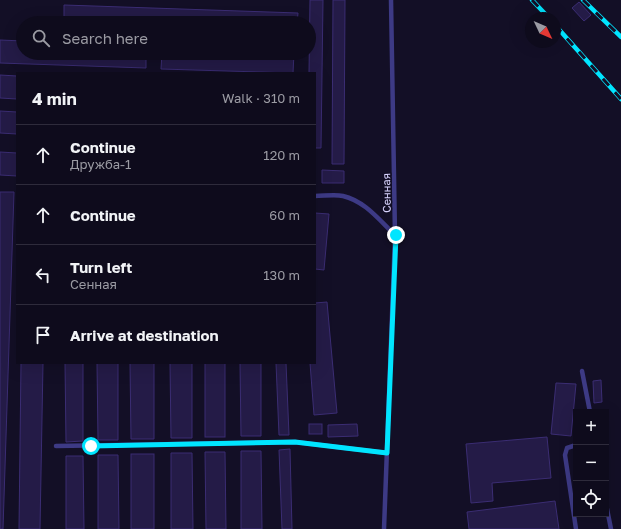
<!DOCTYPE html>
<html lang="en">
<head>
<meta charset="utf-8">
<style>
  body { margin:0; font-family:"Golos Text",sans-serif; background:#171425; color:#f1f3f6 }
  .controls { position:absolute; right:12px; bottom:12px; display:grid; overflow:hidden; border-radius:0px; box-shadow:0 4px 16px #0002 }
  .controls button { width:36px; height:36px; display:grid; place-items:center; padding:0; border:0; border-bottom:1px solid #2e2b3b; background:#0e0b1c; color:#f1f3f6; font:20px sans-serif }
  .compass { position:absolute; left:525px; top:12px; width:36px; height:36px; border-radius:50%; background:#0e0b1c; box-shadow:0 4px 16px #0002; rotate:134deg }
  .stop { position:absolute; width:12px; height:12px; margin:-9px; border:3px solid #00e5ff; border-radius:50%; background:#fff }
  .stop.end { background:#00e5ff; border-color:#fff; box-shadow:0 1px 4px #0008 }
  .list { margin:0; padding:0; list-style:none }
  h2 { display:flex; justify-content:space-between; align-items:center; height:52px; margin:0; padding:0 16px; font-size:17px }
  h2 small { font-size:13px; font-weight:400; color:#9b9ba3 }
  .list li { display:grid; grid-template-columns:26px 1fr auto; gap:12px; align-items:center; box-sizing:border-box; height:60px; padding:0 16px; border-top:1px solid #2e2b3b }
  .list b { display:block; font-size:15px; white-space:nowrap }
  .list p { margin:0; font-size:13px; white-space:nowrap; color:#9b9ba3 }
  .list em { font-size:13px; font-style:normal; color:#9b9ba3 }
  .icon { flex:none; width:22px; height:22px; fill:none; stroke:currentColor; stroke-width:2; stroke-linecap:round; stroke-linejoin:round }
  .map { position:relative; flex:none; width:621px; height:529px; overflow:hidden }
  .search { position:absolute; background:#0e0b1c; box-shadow:0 4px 16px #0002; left:16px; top:16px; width:300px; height:44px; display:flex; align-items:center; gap:10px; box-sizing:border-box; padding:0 14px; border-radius:22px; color:#9b9ba3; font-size:15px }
  .panel { position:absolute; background:#0e0b1c; box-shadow:0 4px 16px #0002; left:16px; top:72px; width:300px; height:292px; border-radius:0px }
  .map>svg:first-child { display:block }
</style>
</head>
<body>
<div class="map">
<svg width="621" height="529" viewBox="0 0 621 529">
  <rect width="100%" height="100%" fill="#130f26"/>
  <!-- building -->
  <g fill="#241b47" stroke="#3b2d73">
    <path d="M310 0H323L321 148H315V73H309Z"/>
    <path d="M333 0H345L344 164H332Z"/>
    <path d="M579 2 591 15 584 21 572 8Z"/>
    <path d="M64 5 298 13 297 23H64Z"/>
    <path d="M0 40 23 41V53H146V68L0 63Z"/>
    <path d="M162 53H294L293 73 161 69Z"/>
    <path d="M0 75 17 76V99L0 98Z"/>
    <path d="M0 111 17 112V134L0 133Z"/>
    <path d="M0 152 17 153V176L0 175Z"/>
    <path d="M322 170 344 171V183H322Z"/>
    <path d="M0 192H14L3 529H0Z"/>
    <path d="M315 213 329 214 324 270 315 269Z"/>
    <path d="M327 302 337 413 314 415 310 363H315V303Z"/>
    <path d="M21 363H43L40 529H19Z"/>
    <path d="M65 363H83V441L66 442Z"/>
    <path d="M97 363H118V440H98Z"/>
    <path d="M130 363H154V439H131Z"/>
    <path d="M170 363H192V438H171Z"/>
    <rect x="205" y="363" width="20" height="74"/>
    <path d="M240 363H261V436H241Z"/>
    <path d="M276 363H286L289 435H279Z"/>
    <path d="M601 380 602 402 594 403 593 381Z"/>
    <path d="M556 383 576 384 571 436 551 434Z"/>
    <rect x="309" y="424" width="13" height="10"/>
    <path d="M357 424 358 436 328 437V425Z"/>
    <path d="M547 437 551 478 492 483 493 501 471 503 466 444Z"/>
    <path d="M290 449 292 529H282L279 450Z"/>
    <path d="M241 451H261L262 529H241Z"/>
    <path d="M205 452H225L226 529H206Z"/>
    <path d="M171 453H192L193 529H171Z"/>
    <rect x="131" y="454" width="23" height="75"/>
    <path d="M98 455H118L119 529H98Z"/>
    <path d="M66 456H83L84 529H66Z"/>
    <path d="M555 501 559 529H469L467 512Z"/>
  </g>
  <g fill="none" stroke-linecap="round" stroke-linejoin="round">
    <!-- service -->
    <g stroke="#3d3a85" stroke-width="4.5">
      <path d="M315 196C324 196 335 194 343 196 365 201 380 221 395 235"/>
      <path d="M582 371 590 412"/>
      <path d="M576 445 567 448 565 455 576 529"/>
      <path d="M56 446 295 442 387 453"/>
      <path d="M606 504 611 529"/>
      <path d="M384 529 395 235 391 0"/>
    </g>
    <defs>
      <g id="rail">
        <path d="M532 0 549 18"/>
        <path d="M583 0 621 37"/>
        <path d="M555 25 621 99"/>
      </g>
    </defs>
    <!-- rail casing -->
    <use href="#rail" stroke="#00e5ff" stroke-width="4.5"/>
    <!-- rail -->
    <use href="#rail" stroke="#130f26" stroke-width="3" stroke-dasharray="9" stroke-linecap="butt"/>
  </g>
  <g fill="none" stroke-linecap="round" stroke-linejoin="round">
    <!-- route -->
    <path stroke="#00e5ff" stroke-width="5" d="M91 446 295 442 387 453 396 235"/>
  </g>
  <g text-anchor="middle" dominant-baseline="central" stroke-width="3" stroke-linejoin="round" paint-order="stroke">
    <!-- street labels -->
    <g font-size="11" fill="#d9d4ff" stroke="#130f26">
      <text transform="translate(386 193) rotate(-91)">Сенная</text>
    </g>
  </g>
</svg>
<div class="controls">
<button>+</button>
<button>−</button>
<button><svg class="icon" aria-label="locate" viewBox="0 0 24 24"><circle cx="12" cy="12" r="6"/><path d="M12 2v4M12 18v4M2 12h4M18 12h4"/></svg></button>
</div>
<svg class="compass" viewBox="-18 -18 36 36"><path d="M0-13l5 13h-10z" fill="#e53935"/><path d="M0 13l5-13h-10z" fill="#9b9ba3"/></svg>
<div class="stop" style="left:91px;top:446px"></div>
<div class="stop end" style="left:396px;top:235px"></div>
<div class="search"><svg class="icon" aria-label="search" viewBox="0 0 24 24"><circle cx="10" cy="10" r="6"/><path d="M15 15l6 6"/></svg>Search here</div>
<section class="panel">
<h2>4 min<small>Walk · 310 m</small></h2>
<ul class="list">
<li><svg class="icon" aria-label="ahead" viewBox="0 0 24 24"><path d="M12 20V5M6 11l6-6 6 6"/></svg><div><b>Continue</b><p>Дружба-1</p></div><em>120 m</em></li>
<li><svg class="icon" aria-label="ahead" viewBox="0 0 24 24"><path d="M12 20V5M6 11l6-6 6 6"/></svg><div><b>Continue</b></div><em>60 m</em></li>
<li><svg class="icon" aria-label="left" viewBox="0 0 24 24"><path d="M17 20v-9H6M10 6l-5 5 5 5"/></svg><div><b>Turn left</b><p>Сенная</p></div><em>130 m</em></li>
<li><svg class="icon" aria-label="arrive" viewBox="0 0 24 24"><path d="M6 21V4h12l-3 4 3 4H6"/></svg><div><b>Arrive at destination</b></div></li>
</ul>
</section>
</div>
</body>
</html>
